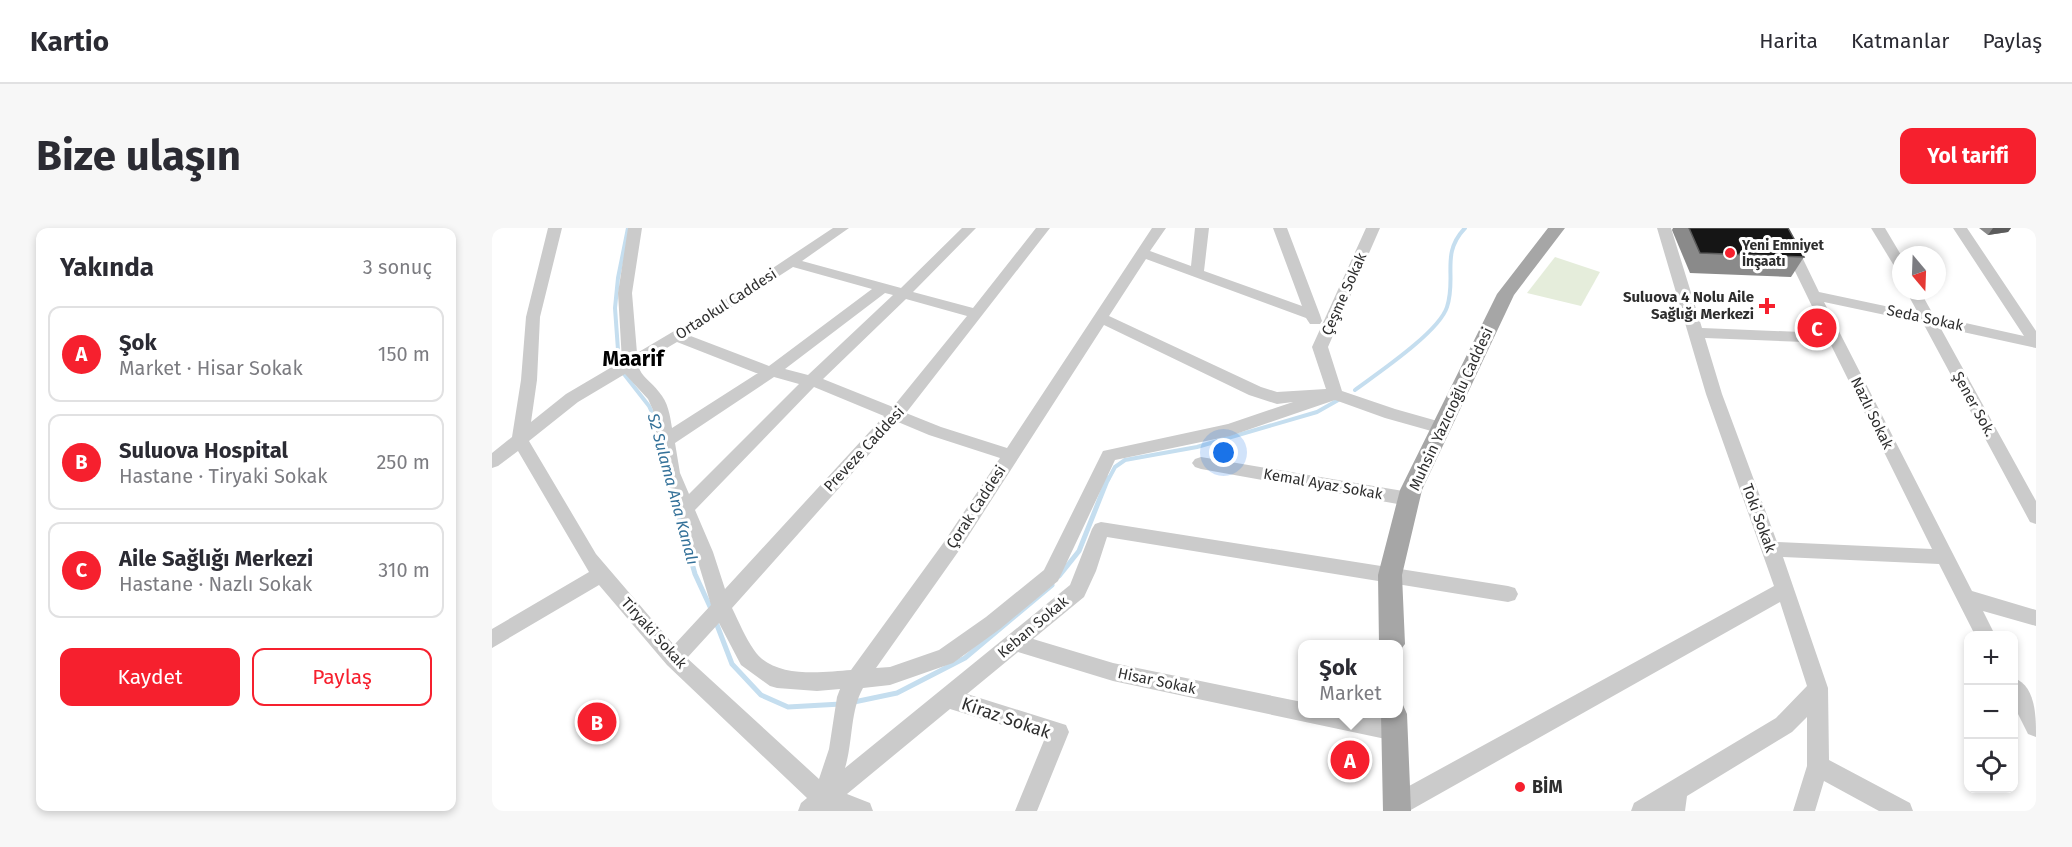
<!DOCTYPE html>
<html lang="tr">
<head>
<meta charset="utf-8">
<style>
  body { margin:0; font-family:"Fira Sans",sans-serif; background:#f7f7f7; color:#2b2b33 }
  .controls { position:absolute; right:18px; bottom:18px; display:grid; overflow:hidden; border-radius:12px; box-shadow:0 3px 9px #0003 }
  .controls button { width:54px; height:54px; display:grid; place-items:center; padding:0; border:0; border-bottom:2px solid #e1e1e2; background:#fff; color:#2b2b33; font:30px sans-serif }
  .compass { position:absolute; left:1400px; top:18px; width:54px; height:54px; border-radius:50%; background:#fff; box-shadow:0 3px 9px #0003; rotate:161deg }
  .you { position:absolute; left:732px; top:225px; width:21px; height:21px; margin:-15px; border:4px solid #fff; border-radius:50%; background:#1a73e8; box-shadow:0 0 0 9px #1a73e833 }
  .badge { display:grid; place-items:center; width:39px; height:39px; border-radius:50%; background:#f6202e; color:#fff; font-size:20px; font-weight:700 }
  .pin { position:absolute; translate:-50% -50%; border:3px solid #fff; box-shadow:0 2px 6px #0006 }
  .popup { position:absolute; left:806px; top:412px; width:105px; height:78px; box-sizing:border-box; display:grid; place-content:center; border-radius:12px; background:#fff; filter:drop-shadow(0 2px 4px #0005); font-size:20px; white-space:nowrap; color:#7c7c81 }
  .popup b { font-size:22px; color:#2b2b33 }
  .popup::after { content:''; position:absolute; left:50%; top:100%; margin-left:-12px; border:12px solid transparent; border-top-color:#fff }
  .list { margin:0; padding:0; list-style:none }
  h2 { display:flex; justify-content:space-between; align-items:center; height:78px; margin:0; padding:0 24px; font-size:26px }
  h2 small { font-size:20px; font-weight:400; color:#7c7c81 }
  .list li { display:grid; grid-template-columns:39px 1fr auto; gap:18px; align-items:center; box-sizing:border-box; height:96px; margin:0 12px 12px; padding:0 12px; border:2px solid #e1e1e2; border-radius:12px }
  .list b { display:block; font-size:22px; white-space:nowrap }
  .list p { margin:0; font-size:20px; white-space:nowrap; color:#7c7c81 }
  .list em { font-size:20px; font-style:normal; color:#7c7c81 }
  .actions { display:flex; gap:12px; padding:18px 24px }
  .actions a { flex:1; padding:14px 0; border:2px solid #f6202e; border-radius:12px; text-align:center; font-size:21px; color:#f6202e }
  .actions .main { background:#f6202e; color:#fff }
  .icon { flex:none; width:33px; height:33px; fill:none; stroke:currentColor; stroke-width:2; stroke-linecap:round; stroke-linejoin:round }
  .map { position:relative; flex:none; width:1544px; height:583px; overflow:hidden; border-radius:12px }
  header { display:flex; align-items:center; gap:36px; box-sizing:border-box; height:84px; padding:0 30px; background:#fff; border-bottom:2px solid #e1e1e2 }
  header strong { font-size:28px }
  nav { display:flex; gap:33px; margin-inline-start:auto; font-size:21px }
  .intro { display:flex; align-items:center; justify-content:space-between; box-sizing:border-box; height:144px; padding:0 36px }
  h1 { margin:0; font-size:42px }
  .button { padding:15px 27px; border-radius:12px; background:#f6202e; color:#fff; font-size:21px; font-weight:700 }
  main { display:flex; gap:36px; padding:0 36px }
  aside { flex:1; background:#fff; border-radius:12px; box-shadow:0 3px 9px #0003 }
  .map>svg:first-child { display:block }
</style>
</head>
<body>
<header>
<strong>Kartio</strong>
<nav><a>Harita</a><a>Katmanlar</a><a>Paylaş</a></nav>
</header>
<div class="intro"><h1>Bize ulaşın</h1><a class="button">Yol tarifi</a></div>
<main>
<aside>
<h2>Yakında<small>3 sonuç</small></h2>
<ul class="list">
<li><span class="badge">A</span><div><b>Şok</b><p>Market · Hisar Sokak</p></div><em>150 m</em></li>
<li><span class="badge">B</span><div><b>Suluova Hospital</b><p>Hastane · Tiryaki Sokak</p></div><em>250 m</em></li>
<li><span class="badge">C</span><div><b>Aile Sağlığı Merkezi</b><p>Hastane · Nazlı Sokak</p></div><em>310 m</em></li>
</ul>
<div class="actions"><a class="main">Kaydet</a><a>Paylaş</a></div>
</aside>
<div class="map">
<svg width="1544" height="583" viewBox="0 0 1544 583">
  <rect width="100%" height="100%" fill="#fff"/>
  <!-- green -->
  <path fill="#e5eddb" d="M1063 29 1108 44 1089 78 1035 65Z"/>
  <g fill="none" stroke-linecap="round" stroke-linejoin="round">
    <!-- stream-far1 -->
    <g stroke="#c5deef" stroke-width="4">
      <path d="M127 136 123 80 126 50 136 0"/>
      <path d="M132 146 157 178 163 191"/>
      <path d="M863 162C886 145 947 104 955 79 965 49 948 26 973 0"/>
      <path d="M616 252 623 239 633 232 705 219 825 184 848 171"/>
    </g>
    <!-- stream -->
    <g stroke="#c5deef" stroke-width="5">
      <path d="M182 272 203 346 220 383"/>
      <path d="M567 348 587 323 616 250"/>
      <path d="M225 397 240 436 269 467 296 479 349 476"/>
      <path d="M362 474 405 465 473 430 560 357"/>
    </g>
    <!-- minor -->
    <g fill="#cbcbcb" fill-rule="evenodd">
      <path d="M56 0H70L48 89 45 152 39 194 74 166 130 133 126 65 136 0H150L140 65 145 125 216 83 341 0H357L310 33 409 60 470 0H484L421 64 481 80 544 0H558L414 185 449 199 515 220 660 0H674L658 23 699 38 703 0H717L712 43 810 78 781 0H795L828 87 830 93 828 96H818L814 90 654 31 617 88 769 159 785 164 834 161 820 119 874 0H888L836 119 850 163 903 181 956 196 958 200 956 204 950 206 893 190 843 172 738 208 623 232 566 353 508 401 461 435 398 457 371 460C358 483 361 514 353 540L578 357 600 301 603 296 609 294 1016 358 1023 360 1026 366 1023 372 1016 374 615 309 604 343 592 369 541 411 621 435 810 474V486C844 486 879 483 911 496L914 503 911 510 903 513 621 453 526 424 475 466 574 497 577 504 545 583H523L553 510 458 481 355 566 378 575 381 583H306L309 575 315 570 175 437 107 357 0 420V401L97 344 26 223 6 238 0 240V225L20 209 29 152 34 89ZM301 39 380 61 277 138 196 107ZM393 65 401 67 316 147 293 141ZM414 71 475 88 401 179 331 151ZM612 97 757 167 785 176 801 174 736 196 611 223 552 342 494 389 447 422 398 439 384 440 466 324ZM185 114 264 145H266L180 200C178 187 176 174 167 164 160 154 149 149 146 137ZM133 146 156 171 161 182 170 245 203 324 219 377 182 417 104 326 37 213 86 174ZM282 149 307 156 197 266 188 245 183 215ZM322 159 392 188 233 361 221 324 203 282ZM406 194 437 207 508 230 452 314 359 442C330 444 281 451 262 422 253 409 247 394 240 380ZM227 395 249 437 278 458 285 460 325 463 348 461 345 469 337 521 327 551 195 430Z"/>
      <path d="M1165 0H1179L1210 100 1333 105 1282 0H1296L1327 64 1426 85 1414 63H1428L1442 88 1532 108 1461 0H1475L1544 103V120L1448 99 1544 273V296L1538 294 1431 95 1332 74 1480 363 1544 382V398L1491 383 1503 407H1483L1447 336 1291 329 1336 460 1337 532 1418 575 1421 583H1387L1332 553 1323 583H1301L1315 538V489L1300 504 1195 568 1193 583H1139L1142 575 1284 490 1315 458 1288 374 917 583H896L894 577 897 569 1282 358 1214 166ZM1213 110 1338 115 1440 321 1285 314 1230 166Z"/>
      <path d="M1379 0H1393L1409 27V42L1404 41Z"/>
      <path d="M709 229 917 264 923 266 926 271 923 276 917 278 709 241 703 239 700 235 703 231Z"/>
      <path d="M1522 450C1544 458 1544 489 1544 509L1536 506 1522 478Z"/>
    </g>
    <!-- major -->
    <g fill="#a6a6a6" fill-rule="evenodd">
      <path d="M1056 0H1073L1022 67 930 262 910 347 913 416 906 425V416H887L886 347 908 262 1005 66Z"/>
      <path d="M906 475 911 477 915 486 919 583H891L889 486H906Z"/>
    </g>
  </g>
  <!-- wall -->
  <g fill="#8a8a8a">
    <path d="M1181 0H1296L1312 29 1299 49 1198 45 1180 2Z"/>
    <path d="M1487 0H1519L1516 4 1496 7Z"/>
  </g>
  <!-- shaded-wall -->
  <path fill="#5b5b5b" d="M1501 0H1519L1516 4 1496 7Z"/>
  <!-- building -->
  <path fill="#151515" stroke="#5b5b5b" stroke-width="1.5" d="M1197 0H1296L1312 29 1208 25Z"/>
  <!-- markers -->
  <g fill="#f6202e" stroke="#fff" stroke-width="2">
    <circle cx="1238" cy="25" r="6"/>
    <path d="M1272 69h6v6h6v6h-6v6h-6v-6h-6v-6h6z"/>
    <circle cx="1028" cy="559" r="6"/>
  </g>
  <g text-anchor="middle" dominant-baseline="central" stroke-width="6" stroke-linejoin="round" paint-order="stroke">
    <!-- far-poi labels -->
    <g font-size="14" font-weight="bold" fill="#2e2e2e" stroke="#fff" text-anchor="start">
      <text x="1250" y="17">Yeni Emniyet<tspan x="1250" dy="16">İnşaatı</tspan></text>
    </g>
    <!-- street labels -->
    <g font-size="15" fill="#2e2e2e" stroke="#fff">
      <text transform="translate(852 66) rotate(-66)">Çeşme Sokak</text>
      <text transform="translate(234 76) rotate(-33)">Ortaokul Caddesi</text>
      <text transform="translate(1433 90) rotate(12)">Seda Sokak</text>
      <text transform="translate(1482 176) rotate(61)">Şener Sok.</text>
      <text transform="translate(959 181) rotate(-65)">Muhsin Yazıcıoğlu Caddesi</text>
      <text transform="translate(1380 185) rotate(64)">Nazlı Sokak</text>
      <text transform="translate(372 221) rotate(-47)">Preveze Caddesi</text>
      <text transform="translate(831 256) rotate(10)">Kemal Ayaz Sokak</text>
      <text transform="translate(484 279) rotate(-57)">Çorak Caddesi</text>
      <text transform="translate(1267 290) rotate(70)">Toki Sokak</text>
      <text transform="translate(541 399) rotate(-40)">Keban Sokak</text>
      <text transform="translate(162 405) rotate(48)">Tiryaki Sokak</text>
      <text transform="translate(665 453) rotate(12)">Hisar Sokak</text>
    </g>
    <!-- poi labels -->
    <g font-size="15" font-weight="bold" fill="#2e2e2e" stroke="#fff" text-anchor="end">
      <text x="1262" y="69">Suluova 4 Nolu Aile<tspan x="1262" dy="17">Sağlığı Merkezi</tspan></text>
    </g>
    <!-- water labels -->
    <g font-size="16" font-style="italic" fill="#347199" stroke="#fff">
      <text transform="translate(181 261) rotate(75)">S2 Sulama Ana Kanalı</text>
    </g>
    <!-- near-street labels -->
    <g font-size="18" fill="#2e2e2e" stroke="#fff">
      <text transform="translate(514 490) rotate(19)">Kiraz Sokak</text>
    </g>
    <!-- near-poi labels -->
    <g font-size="18" font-weight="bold" fill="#2e2e2e" stroke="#fff" text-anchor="start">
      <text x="1040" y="559">BİM</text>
    </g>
    <!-- district labels -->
    <g font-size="21" font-weight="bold" fill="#000" stroke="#fff">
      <text x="141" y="131">Maarif</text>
    </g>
  </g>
</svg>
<div class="controls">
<button>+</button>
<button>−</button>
<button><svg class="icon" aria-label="locate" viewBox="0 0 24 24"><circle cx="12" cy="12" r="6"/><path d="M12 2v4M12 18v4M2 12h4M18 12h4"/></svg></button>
</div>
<svg class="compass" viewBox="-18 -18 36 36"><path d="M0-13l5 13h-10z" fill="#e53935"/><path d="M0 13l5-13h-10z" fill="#7c7c81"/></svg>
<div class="you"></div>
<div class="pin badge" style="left:858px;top:532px">A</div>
<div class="popup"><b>Şok</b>Market</div>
<div class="pin badge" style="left:105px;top:494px">B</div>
<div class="pin badge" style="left:1325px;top:100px">C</div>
</div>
</main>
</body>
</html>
